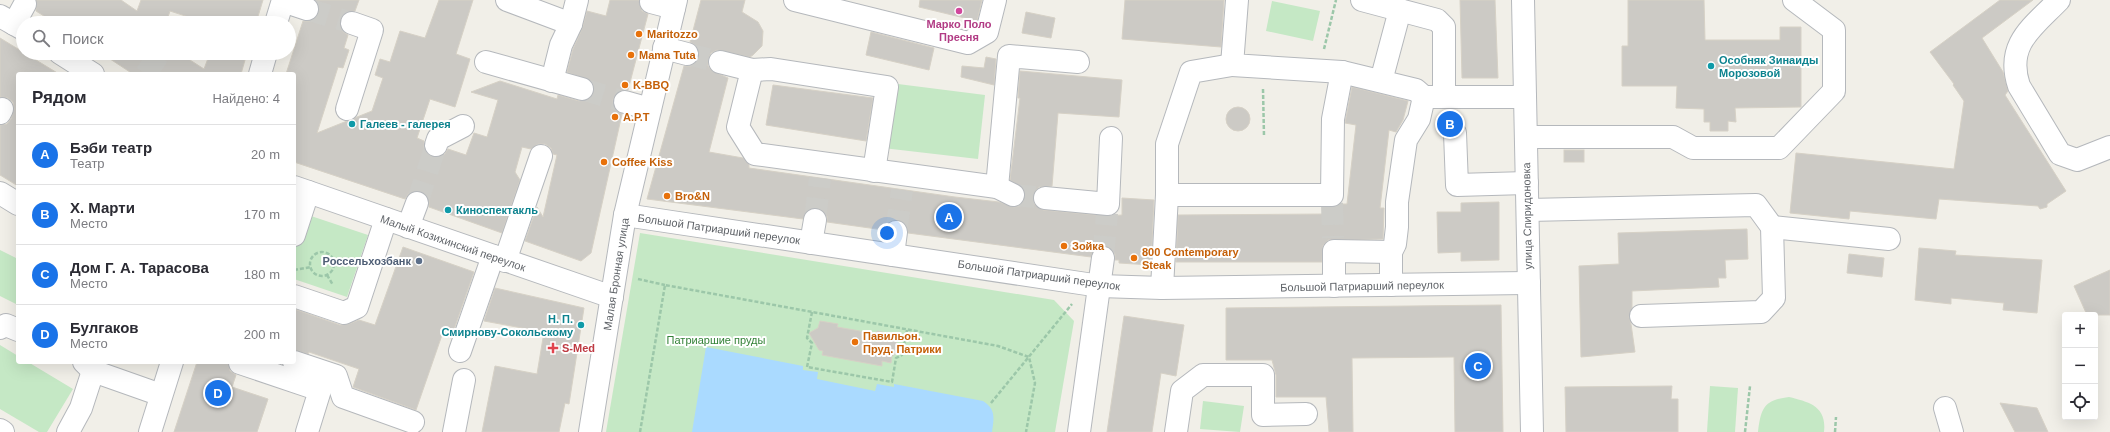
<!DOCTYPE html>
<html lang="ru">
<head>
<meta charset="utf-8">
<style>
  body { margin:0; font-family:Arial,sans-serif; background:#f2f2f3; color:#2b2b33 }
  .controls { position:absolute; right:12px; bottom:12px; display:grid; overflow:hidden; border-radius:4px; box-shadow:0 4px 16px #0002 }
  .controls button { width:36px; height:36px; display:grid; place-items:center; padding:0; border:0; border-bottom:1px solid #e1e1e2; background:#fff; color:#2b2b33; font:20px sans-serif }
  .you { position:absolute; left:887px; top:233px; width:14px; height:14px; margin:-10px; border:3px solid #fff; border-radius:50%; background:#1a73e8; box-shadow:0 0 0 6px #1a73e833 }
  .badge { display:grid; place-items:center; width:26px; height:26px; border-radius:50%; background:#1a73e8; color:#fff; font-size:13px; font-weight:700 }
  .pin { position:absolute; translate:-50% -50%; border:2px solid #fff; box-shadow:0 1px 4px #0006 }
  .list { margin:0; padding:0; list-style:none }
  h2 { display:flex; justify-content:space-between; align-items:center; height:52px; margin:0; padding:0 16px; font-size:17px }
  h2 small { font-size:13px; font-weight:400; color:#7c7c81 }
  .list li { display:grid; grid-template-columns:26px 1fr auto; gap:12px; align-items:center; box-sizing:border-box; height:60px; padding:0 16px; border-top:1px solid #e1e1e2 }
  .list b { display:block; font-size:15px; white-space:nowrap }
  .list p { margin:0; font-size:13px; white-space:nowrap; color:#7c7c81 }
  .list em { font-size:13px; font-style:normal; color:#7c7c81 }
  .icon { flex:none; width:22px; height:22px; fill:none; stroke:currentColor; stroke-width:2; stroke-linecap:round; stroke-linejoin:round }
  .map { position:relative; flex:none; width:2110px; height:432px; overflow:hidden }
  .search { position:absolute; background:#fff; box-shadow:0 4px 16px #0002; left:16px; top:16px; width:280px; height:44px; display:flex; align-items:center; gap:10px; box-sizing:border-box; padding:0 14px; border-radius:22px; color:#7c7c81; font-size:15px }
  .panel { position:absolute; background:#fff; box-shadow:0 4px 16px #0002; left:16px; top:72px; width:280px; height:292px; border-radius:4px }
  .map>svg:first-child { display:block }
</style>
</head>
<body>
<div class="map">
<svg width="2110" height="432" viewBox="0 0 2110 432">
  <rect width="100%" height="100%" fill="#f1efe8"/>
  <!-- green -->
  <g fill="#c5e8c5">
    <path d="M1272 1 1320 11 1313 41 1266 31Z"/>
    <path d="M890 83 985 95 978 159 883 148Z"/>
    <path d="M308 215 368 235 347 297 294 279V219Z"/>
    <path d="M640 233 1054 300 1074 321 1055 432H606Z"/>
    <path d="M0 250 18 259V305L0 296Z"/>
    <path d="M0 345 18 356V362H28L73 389 47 432H39L0 409Z"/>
    <path d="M1710 386 1738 388 1735 432H1707Z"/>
    <path d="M1789 397C1809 402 1827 406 1824 432H1758C1761 408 1764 400 1789 397Z"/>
    <path d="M1203 401 1244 406 1240 432 1200 429Z"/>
  </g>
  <!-- water -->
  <path fill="#aadaff" d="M706 347 803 366V370L818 372 817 379 875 391 877 384 894 387V384L983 401C996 409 994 418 992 432H692Z"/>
  <!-- building -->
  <g fill="#cccac5" stroke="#d6d1c6">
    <path d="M36 0H121L137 11 141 0H263L256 23H207L170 11 166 23H55L36 11Z"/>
    <path d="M315 0H359L355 11 344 13 340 19 342 31 348 35 344 48 349 50 343 68 338 67 317 133 372 111 383 78 375 75 380 59 390 62 400 31 425 38 439 0H473L456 54 470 59 455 107 430 99 417 138 424 141V148L427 154 438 157 444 155 448 149 466 155 474 133 487 137 498 100 471 92 500 81 557 99 558 95 579 101 590 98 594 92 591 81 567 72 573 49 582 29 587 11 606 16 610 0H639L642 11 648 14 628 90H622L617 93 613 99V105L616 110 622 114 591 253 581 261 525 241 537 207 543 217 557 155 553 154 551 148 545 144H538L531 149 522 147 515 172 520 180 502 233 429 207V201L427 195 421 191H415L409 193 405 199 294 162V74H286L303 21H310L319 13V6Z"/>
    <path d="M701 0H745L742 12 758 22 763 31 762 46 753 55 750 57 717 50 711 53 708 59V66L712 71 728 78 709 152 743 158 749 165V168L955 197 999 202 1014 207 1020 206 1024 201 1025 195 1023 188 1010 180 1020 98H1018L1020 71 1122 80 1119 117 1058 113 1052 186 1039 187 1035 191 1033 197 1034 204 1043 210 1107 216 1122 215V198L1154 200 1151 265 1119 263V260H1115V254L1111 248 1104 246 1093 250 1091 257 908 233 907 227 898 220 891 221 886 225 884 230 827 222V216L823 211 817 208 806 212 803 219 647 199 684 66H691L699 58V50L695 45 690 42Z"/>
    <path d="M920 0H982L977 21 919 7Z"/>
    <path d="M1125 0H1224L1221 47 1122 39Z"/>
    <path d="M1460 0H1495L1498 78H1462Z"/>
    <path d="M1628 0H1704L1705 40H1780V27H1801V107L1735 108 1736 122 1728 121V131H1710V122H1704V109L1676 108 1677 86H1622V46H1628Z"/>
    <path d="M2000 0H2033L1982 38 2003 72 2008 91 2005 95 2066 191 2047 204V207L2040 209 2038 206 1939 199 1936 219 1850 211 1849 219 1790 213 1796 153 1954 169 1964 101 1953 85 1954 84 1930 52Z"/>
    <path d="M1026 12 1055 18 1051 38 1022 33Z"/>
    <path d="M871 32 934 48 929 70 866 55Z"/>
    <path d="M0 38 59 74H18V186L0 175V125L7 124 11 119 14 109 13 102 8 98 0 97Z"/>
    <path d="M101 53H179L204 69 210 53H247L241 74H133Z"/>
    <path d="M986 57 996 59 994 85 961 77 962 66 984 68Z"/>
    <path d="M773 85 873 98 866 141 766 125Z"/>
    <path d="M1352 87 1408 101 1403 120 1396 132 1389 130 1380 208H1384L1383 239 1328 240 1323 245 1322 262H1176L1178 215 1327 214V208L1340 204H1347L1356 125 1345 123Z"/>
    <circle cx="1238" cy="119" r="12"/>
    <rect x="1564" y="150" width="20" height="12"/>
    <path d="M1499 202V260L1461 261V252L1438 253 1437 212H1461V203Z"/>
    <path d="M1747 229 1748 259 1725 260 1726 278H1718L1719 287 1632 291V308L1629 317 1631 324 1635 352 1581 357 1579 266 1619 264 1618 233Z"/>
    <path d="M403 247 474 272 451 338 442 335 416 410 353 387 359 369 309 352 308 354 294 350V309L340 325 349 324 359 320 375 325Z"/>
    <path d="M1919 248 1956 251 1955 255 2042 260 2037 313 2003 310 2004 303 1951 298V304L1915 300Z"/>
    <path d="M1849 254 1884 258 1882 277 1847 273Z"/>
    <path d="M2110 270V315H2087L2074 286Z"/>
    <path d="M495 288 584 308 569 404 565 403 559 432H482L495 366 537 374 544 332 484 321Z"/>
    <path d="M1501 305 1503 432H1455L1454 357 1352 358 1353 432H1329L1326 397H1276V375L1272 360H1226V308Z"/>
    <path d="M1124 316 1184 325 1176 376 1161 373 1152 432H1107Z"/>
    <path d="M820 321 838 324 837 327 877 334V331L892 334 901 351 892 356 891 363 882 361V366L822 355 823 351 819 350 809 333 818 328Z"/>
    <path d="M197 362H228L230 371 236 375 232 387 268 399 257 432H174Z"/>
    <path d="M1672 386 1671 399H1678V432H1566L1565 387Z"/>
    <path d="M2000 403 2037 408 2048 432H2015Z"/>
  </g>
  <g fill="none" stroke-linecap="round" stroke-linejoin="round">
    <!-- minor-tunnel -->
    <g stroke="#ccccc8" stroke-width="22" stroke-dasharray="22 11" stroke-linecap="butt">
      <path d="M307 9 352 23"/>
      <path d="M687 54 720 62"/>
      <path d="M146 74 160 53"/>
      <path d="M582 89 625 102"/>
      <path d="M1013 195 1045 198"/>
      <path d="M417 203 436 145"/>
      <path d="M1332 203 1333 238"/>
      <path d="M815 220 820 178"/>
      <path d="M896 232 902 190"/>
      <path d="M1103 258 1107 213"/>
    </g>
    <defs>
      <g id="minor">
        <path d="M507 0 571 24"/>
        <path d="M795 0 968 43 987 32 995 0"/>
        <path d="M1237 0 1232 65 1342 72"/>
        <path d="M1362 0 1437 20 1444 27V97"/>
        <path d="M1523 0 1532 432"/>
        <path d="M2059 0C2033 27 2005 44 2019 86L2060 154 2077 160 2110 147"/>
        <path d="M283 1 307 9"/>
        <path d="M651 2 674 8"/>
        <path d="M0 16 23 29"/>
        <path d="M276 23 283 0"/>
        <path d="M14 24 25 4"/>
        <path d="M664 48 687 54"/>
        <path d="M60 53 93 74"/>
        <path d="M486 62 582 89"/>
        <path d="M720 62 752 70 738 127 755 154 997 187 1013 195"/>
        <path d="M752 70 771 69 887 87 874 171"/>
        <path d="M260 74 266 53"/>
        <path d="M552 81 561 45 571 24 577 0"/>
        <path d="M1381 81 1400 10"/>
        <path d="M625 102 650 109"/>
        <path d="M347 109 372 30 352 23"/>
        <path d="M0 113 2 109"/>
        <path d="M1455 133 1457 185 1527 183"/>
        <path d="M1526 137H1673L1693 148H1779L1834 91V30L1794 0"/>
        <path d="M436 145 438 139 463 126"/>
        <path d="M294 187 612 297"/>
        <path d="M997 187 1009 56 1078 62"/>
        <path d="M0 193 18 204"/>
        <path d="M1167 195V144L1191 72 1232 65"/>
        <path d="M1045 198 1108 204 1111 138"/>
        <path d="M1528 210 1756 205 1772 227 1774 298 1761 312 1641 316"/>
        <path d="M625 215 1100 286 1162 288 1529 283"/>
        <path d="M408 227 417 203"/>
        <path d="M1772 227 1889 239"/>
        <path d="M294 235 308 192"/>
        <path d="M811 243 815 220"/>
        <path d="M893 255 896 232"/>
        <path d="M505 261 541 156"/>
        <path d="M1391 285V252L1395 244 1397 227V202L1406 140 1419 119 1424 97"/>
        <path d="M1334 286V251L1391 252"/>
        <path d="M1162 288 1167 195H1332L1333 119 1342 72 1416 90 1424 97H1525"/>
        <path d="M294 296 344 313 357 307 386 219"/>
        <path d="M0 328 6 325 18 330"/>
        <path d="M460 351 493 256"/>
        <path d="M84 362 93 371 161 395"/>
        <path d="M294 362 336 376 343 397 413 422"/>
        <path d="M240 363 320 390 307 432"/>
        <path d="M1945 408 1952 432"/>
        <path d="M0 430 3 432"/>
        <path d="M68 432 81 408 93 371"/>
        <path d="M150 432 172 362"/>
        <path d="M454 432 464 380"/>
        <path d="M590 432 625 215 676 0"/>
        <path d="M1079 432 1103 258"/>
        <path d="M1176 432 1182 391 1203 375H1263V415L1306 414"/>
      </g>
    </defs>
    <!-- minor casing -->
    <use href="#minor" stroke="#b5b8bc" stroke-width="24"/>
    <!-- path -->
    <g stroke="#9cc7a9" stroke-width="2.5" stroke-dasharray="4 2" stroke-linecap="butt">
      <path d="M1324 49 1336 0"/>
      <path d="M1263 89 1264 136"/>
      <circle cx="322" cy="264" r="12"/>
      <path d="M334 262 350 259"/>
      <path d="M294 270 311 267"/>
      <path d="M327 275 333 285"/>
      <path d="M638 279 665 285"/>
      <path d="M812 312 807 338 812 343 807 367 892 382 896 358 902 355 907 330"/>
      <path d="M991 403 1072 304"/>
      <path d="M640 432 665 285 998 346 1029 357 1035 383 1026 432"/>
      <path d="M1745 432 1750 386"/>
      <path d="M1835 432 1836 417"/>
    </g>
    <!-- minor -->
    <use href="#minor" stroke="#fff" stroke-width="22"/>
  </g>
  <!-- markers -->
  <circle fill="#d1479c" stroke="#fff" stroke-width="1.5" cx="959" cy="11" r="4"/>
  <g fill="#e8710a" stroke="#fff" stroke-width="1.5">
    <circle cx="639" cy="34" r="4"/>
    <circle cx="631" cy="55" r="4"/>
    <circle cx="625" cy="85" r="4"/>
    <circle cx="615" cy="117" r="4"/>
    <circle cx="604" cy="162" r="4"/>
    <circle cx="667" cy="196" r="4"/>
    <circle cx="1064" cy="246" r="4"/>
    <circle cx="1134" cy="258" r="4"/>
    <circle cx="855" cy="342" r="4"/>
  </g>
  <g fill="#0f9aa8" stroke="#fff" stroke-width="1.5">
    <circle cx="1711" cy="66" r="4"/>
    <circle cx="352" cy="124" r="4"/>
    <circle cx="448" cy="210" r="4"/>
    <circle cx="581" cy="325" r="4"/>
  </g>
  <circle fill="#5c6f8a" stroke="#fff" stroke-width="1.5" cx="419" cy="261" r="4"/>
  <path fill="#e0444e" stroke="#fff" stroke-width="1.5" d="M551 342h4v4h4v4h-4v4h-4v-4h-4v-4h4z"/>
  <g text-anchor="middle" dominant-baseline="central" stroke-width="4" stroke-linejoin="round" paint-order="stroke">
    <!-- hotel labels -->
    <g font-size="11" font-weight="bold" fill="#b23c85" stroke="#fff">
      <text x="959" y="24">Марко Поло<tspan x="959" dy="13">Пресня</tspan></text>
    </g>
    <!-- food labels -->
    <g font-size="11" font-weight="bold" fill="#c56008" stroke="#fff" text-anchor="start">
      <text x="647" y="34">Maritozzo</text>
      <text x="639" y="55">Mama Tuta</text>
      <text x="633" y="85">K-BBQ</text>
      <text x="623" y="117">А.Р.Т</text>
      <text x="612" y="162">Coffee Kiss</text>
      <text x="675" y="196">Bro&amp;N</text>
      <text x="1072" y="246">Зойка</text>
      <text x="1142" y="252">800 Contemporary<tspan x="1142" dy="13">Steak</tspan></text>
      <text x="863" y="336">Павильон.<tspan x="863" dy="13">Пруд. Патрики</tspan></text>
    </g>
    <!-- culture labels -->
    <g font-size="11" font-weight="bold" fill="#0d838f" stroke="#fff" text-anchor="start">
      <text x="1719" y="60">Особняк Зинаиды<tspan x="1719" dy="13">Морозовой</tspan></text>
      <text x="360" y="124">Галеев - галерея</text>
      <text x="456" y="210">Киноспектакль</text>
      <text x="573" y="319" text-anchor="end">Н. П.<tspan x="573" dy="13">Смирнову-Сокольскому</tspan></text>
    </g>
    <!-- street labels -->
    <g font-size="11" fill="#5f6368" stroke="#fff">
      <text transform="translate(1527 216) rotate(-91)">улица Спиридоновка</text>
      <text transform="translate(719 229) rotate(8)">Большой Патриарший переулок</text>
      <text transform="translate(453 243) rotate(19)">Малый Козихинский переулок</text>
      <text transform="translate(616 274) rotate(-81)">Малая Бронная улица</text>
      <text transform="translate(1039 275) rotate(8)">Большой Патриарший переулок</text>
      <text transform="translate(1362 286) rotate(-1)">Большой Патриарший переулок</text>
    </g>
    <!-- service labels -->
    <g font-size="11" font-weight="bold" fill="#4e5e75" stroke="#fff" text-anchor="end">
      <text x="411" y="261">Россельхозбанк</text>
    </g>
    <!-- park labels -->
    <g font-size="11" fill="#348238" stroke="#fff">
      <text x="716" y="340">Патриаршие пруды</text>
    </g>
    <!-- health labels -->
    <g font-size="11" font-weight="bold" fill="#be3a42" stroke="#fff" text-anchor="start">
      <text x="562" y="348">S-Med</text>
    </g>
  </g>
</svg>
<div class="controls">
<button>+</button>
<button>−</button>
<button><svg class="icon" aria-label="locate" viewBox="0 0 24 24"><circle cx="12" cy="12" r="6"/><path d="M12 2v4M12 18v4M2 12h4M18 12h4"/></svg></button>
</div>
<div class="you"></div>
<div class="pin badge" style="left:949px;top:217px">A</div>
<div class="pin badge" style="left:1450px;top:124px">B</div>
<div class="pin badge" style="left:1478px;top:366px">C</div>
<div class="pin badge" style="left:218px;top:393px">D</div>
<div class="search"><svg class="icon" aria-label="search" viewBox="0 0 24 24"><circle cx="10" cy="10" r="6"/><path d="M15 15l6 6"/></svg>Поиск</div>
<section class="panel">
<h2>Рядом<small>Найдено: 4</small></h2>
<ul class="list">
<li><span class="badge">A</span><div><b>Бэби театр</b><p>Театр</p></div><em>20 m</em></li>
<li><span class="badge">B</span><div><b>Х. Марти</b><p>Место</p></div><em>170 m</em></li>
<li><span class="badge">C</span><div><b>Дом Г. А. Тарасова</b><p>Место</p></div><em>180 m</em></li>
<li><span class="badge">D</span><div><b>Булгаков</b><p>Место</p></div><em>200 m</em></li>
</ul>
</section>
</div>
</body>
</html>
